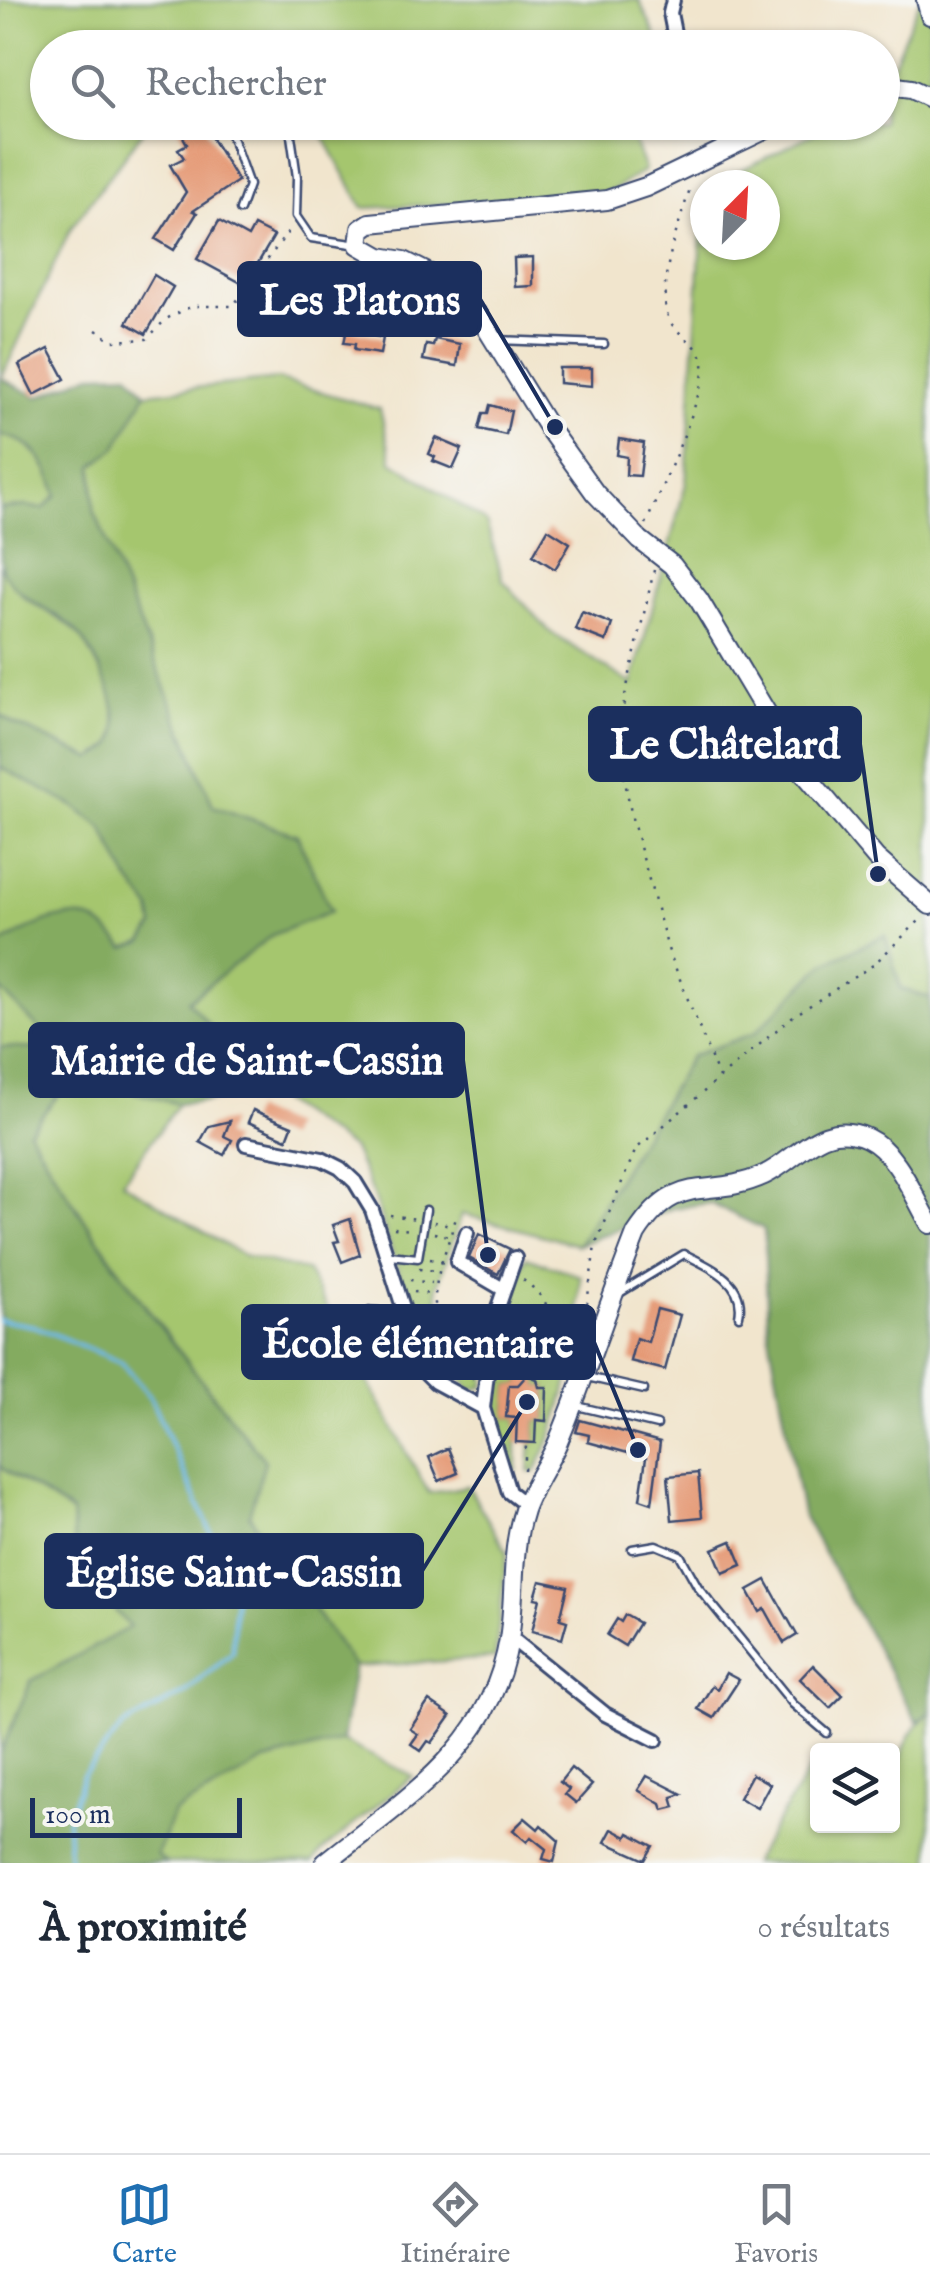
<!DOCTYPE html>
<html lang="fr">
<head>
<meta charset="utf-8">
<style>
  body { margin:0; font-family:"IM FELL English",serif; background:#f6f6f7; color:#1f2937 }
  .controls { position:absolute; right:30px; bottom:30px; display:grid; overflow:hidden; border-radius:10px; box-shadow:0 2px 8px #0004 }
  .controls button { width:90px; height:90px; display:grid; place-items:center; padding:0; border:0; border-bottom:2px solid #e0e1e3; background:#fff; color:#1f2937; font:50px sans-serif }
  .compass { position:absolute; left:690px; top:170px; width:90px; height:90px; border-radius:50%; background:#fff; box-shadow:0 2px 8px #0004; rotate:24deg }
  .scale { position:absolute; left:30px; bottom:25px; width:212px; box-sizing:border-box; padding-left:10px; border:5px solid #1b2f5e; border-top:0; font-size:28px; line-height:35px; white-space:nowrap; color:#1b2f5e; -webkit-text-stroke:8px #f6f6f2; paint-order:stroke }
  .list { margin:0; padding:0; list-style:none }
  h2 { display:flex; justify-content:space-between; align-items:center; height:130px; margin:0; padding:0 40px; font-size:42px }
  h2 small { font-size:32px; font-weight:400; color:#747a83 }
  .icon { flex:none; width:55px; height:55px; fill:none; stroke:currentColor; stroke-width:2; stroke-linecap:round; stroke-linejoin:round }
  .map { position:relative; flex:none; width:930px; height:1863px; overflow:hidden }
  .search { position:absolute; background:#fff; box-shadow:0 2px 8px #0004; left:30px; right:30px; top:30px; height:110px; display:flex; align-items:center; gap:25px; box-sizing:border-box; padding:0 35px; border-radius:55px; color:#747a83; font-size:38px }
  .sheet { height:290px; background:#fff }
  nav { display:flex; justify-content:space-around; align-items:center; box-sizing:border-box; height:140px; border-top:2px solid #e0e1e3; background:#fff; font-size:28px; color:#747a83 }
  nav a { display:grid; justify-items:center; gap:5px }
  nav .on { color:#1f6fb2 }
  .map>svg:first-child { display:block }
</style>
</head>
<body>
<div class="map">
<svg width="930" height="1863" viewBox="0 0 930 1863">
  <rect width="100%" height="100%" fill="#f6f6f2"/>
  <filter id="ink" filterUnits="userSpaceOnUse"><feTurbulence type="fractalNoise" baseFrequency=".01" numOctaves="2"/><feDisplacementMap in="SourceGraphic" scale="20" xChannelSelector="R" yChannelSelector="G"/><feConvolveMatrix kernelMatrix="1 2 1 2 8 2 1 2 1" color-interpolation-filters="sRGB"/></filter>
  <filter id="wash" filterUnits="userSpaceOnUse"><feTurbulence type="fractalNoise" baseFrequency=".0048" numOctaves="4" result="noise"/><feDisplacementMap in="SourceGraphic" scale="40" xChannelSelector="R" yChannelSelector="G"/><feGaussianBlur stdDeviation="2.25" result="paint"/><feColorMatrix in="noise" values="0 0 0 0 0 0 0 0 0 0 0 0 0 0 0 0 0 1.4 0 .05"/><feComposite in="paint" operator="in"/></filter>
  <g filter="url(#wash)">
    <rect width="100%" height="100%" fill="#f1e5cd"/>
    <!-- green -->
    <g fill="#a5c66e" stroke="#607a66" stroke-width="2.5">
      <path d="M0 0H639L661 47 48 48V122L149 123 71 228 1 379Z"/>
      <path d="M920 0H930V998L901 989 885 936 825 963 755 1033 691 1056 578 1245 462 1214 437 1287 438 1304 491 1311 484 1387 469 1390C456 1363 438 1342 429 1314L414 1318 374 1198 353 1149 271 1095 188 1001 272 935 331 911 297 835 213 806 94 510 93 466 116 448 146 393 277 379 380 409 392 461 486 522 503 580 550 632 632 684 686 483 704 188 705 245H765V185H711L834 123 882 122 883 86Z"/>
      <path d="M316 123H627L645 170 602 197 363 208Z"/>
      <path d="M0 435C33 439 49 465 57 496L43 509 26 506 0 509Z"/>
      <path d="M0 567 24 597 71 627 84 640 111 691 117 728 112 745 92 759 12 723 0 714Z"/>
      <path d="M0 767 72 805 102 827 128 878 151 909 154 927 143 942 125 948C117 940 110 931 101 925 70 904 27 929 0 945Z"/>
      <path d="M0 989 44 1034 34 1049 0 1047Z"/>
      <path d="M74 1076 178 1104 122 1182 244 1256 307 1271 429 1493 468 1486 507 1552 495 1658 354 1667 249 1515 265 1461C181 1355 97 1247 29 1131Z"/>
      <path d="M526 1257 581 1276C576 1344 568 1411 535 1472H529L531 1443 535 1442 536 1420H546L547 1387H539L537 1379 527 1375 518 1385H509L506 1417 517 1418V1470H507L491 1415 494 1373 506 1306Z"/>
      <path d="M0 1467 72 1513 76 1567 130 1627 31 1681 0 1754Z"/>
      <path d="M930 1713V1863H752L817 1757 818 1826H892C893 1788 897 1737 930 1713Z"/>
      <path d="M342 1741 413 1776 323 1850 313 1863H166L157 1856 174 1812 265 1761Z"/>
    </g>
    <!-- forest -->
    <g fill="#84ab61" stroke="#506d60" stroke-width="2.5">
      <path d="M129 373 146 393 116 448 93 466 94 510 213 806 297 835 331 911 272 935 188 1001 271 1095 178 1104 74 1076 29 1131C96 1248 181 1356 265 1461L249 1515 354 1667 342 1741 265 1761 174 1812 157 1855 166 1863H0V1754L31 1681 130 1627 76 1567 72 1512 0 1467V1047L34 1049 44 1034 0 989V945C26 929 64 906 96 922 107 928 116 939 125 948L143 942 154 926 151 909 128 878 102 827 72 805 0 767V714L12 723 92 759C98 755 107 751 111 746 131 721 93 646 73 628 49 607 18 599 2 570 0 556 0 526 0 509L26 506 43 509 57 495C49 465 33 439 0 435V378L38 397 92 374Z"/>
      <path d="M885 935 901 989 930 998V1713L917 1722 802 1513 768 1329 764 1229 710 1203 673 1208 578 1245 691 1056 755 1033 825 963Z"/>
    </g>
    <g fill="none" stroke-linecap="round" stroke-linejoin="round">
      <!-- stream -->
      <path stroke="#6fbae8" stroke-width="4" d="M0 1320 34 1326 121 1362 150 1397 235 1586 233 1652 186 1692 122 1727 83 1775 67 1822 69 1863"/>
    </g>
    <g id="blocks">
      <!-- building -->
      <g fill="#e59a76">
        <path d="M187 122H202L238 181 193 211 197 213 174 250 156 239 186 192 170 165 184 158 178 149 187 144 178 128Z"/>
        <path d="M219 221 248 237 254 226 274 236 245 285 197 259Z"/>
        <path d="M533 257V286L515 287 514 258Z"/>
        <path d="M154 275 173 287 146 334 127 323Z"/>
        <path d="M347 329 383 338 380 354 354 350 355 344 344 343Z"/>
        <path d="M435 339 460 344 457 366 423 360 426 345 433 346Z"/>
        <path d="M49 349 65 379 34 395 19 365Z"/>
        <path d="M559 368H592V386L559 383Z"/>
        <path d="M490 405 511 411 506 435 479 429 483 413H488Z"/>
        <path d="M436 438 462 449 453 469 433 461 435 457 429 454Z"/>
        <path d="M619 439 644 443 640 476 626 475 627 457 617 455Z"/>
        <path d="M548 529 570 543 555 569 533 555Z"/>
        <path d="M582 612 612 624 606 641 575 629Z"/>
        <path d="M253 1110 292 1126 287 1139 248 1122Z"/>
        <path d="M230 1121 224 1136 232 1140 224 1155 200 1142 209 1126Z"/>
        <path d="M350 1219 360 1255 342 1262 334 1242 339 1241 333 1225Z"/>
        <path d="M479 1234 510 1249 498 1274 469 1258Z"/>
        <path d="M369 1306 379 1307 380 1312 390 1313 394 1320 390 1332 370 1330 363 1313Z"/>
        <path d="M657 1309 680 1315 665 1370 630 1361 636 1338 648 1342Z"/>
        <path d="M527 1375 537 1379 539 1387H547L546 1421 536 1420 535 1443 516 1442 517 1418 506 1417 509 1385H518Z"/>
        <path d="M580 1420 660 1442 652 1503 640 1499 646 1458 588 1442 589 1435 576 1432Z"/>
        <path d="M448 1448 458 1473 439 1481 429 1457Z"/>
        <path d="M698 1473 702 1517 672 1520 668 1476Z"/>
        <path d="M732 1541 742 1565 723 1573 713 1549Z"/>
        <path d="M766 1580 797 1635 784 1643 765 1609 760 1612 748 1590Z"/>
        <path d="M540 1581 568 1587 560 1619 567 1621 562 1639 532 1631 540 1599 535 1598Z"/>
        <path d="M625 1615 639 1623 625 1646 607 1635 617 1619 621 1622Z"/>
        <path d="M813 1665 843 1695 830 1708 800 1679Z"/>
        <path d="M726 1673 739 1680 714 1718 698 1709 712 1686 717 1689Z"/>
        <path d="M429 1701 451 1716 432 1743 428 1741 421 1751 411 1744 418 1734 410 1729Z"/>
        <path d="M571 1768 592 1785 576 1803 565 1794 569 1789 560 1782Z"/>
        <path d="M752 1774 770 1784 757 1808 739 1798Z"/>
        <path d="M647 1776 682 1794 672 1797 675 1807 663 1810 661 1804 638 1790Z"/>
        <path d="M525 1818 538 1829 541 1825 559 1841 554 1862 543 1859 546 1849 531 1837 527 1842 513 1830Z"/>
        <path d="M612 1829 627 1837 629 1833 653 1846 645 1860 605 1842Z"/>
      </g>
    </g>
  </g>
  <g filter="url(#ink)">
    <use href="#blocks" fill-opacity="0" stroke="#3b4a6f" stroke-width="2.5"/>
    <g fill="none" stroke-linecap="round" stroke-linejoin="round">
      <defs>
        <g id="lane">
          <path d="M230 122 228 126 249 185 240 210"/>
          <path d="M289 122 297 177 296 216 311 238 358 245"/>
          <path d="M383 325H461L475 315"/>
          <path d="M496 340 604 344"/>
          <path d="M389 1255 418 1258 426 1210"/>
          <path d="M618 1294 684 1254C711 1267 746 1282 739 1316"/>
          <path d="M587 1377 644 1390"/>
          <path d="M577 1406 657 1425"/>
          <path d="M632 1549 656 1545 680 1555 698 1587 793 1704 827 1733"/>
        </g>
        <g id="street">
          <path d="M673 0 670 13 677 48"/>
          <path d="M714 122 726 146"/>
          <path d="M246 1144 322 1159 340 1168 355 1182 372 1210 423 1370 435 1382 483 1408 509 1492 526 1505"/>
          <path d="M467 1233 457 1262 503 1289"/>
          <path d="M483 1408 493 1322 515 1258"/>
          <path d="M510 1637 605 1714 656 1740"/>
        </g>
        <g id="secondary">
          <path d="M926 0 930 15"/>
          <path d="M882 85 911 89 930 98"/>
          <path d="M781 122 646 187 607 200 370 223 361 229 359 245 380 257 404 261 428 273 449 287 479 316 549 429 595 493 640 540 672 565 699 600 799 767 876 858 930 905"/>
          <path d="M325 1863C404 1799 491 1749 509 1639 516 1596 510 1552 524 1510 532 1486 548 1465 558 1442 586 1374 609 1303 636 1234 678 1169 707 1201 764 1175 800 1158 821 1118 867 1138 897 1152 914 1197 930 1224"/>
        </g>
      </defs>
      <!-- lane casing -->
      <use href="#lane" stroke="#3b4a6f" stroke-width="11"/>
      <!-- street casing -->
      <use href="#street" stroke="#3b4a6f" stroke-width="18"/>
      <!-- secondary casing -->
      <use href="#secondary" stroke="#3b4a6f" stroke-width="22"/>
      <!-- path -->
      <g stroke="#3b4a6f" stroke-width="2.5" stroke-dasharray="2.5 8" stroke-linecap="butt">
        <path d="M96 330 113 341 147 339 166 319 192 306H233L291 228"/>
        <path d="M646 524C659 491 707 394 703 363 701 343 678 337 670 321 653 288 681 220 691 185"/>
        <path d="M654 570 624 700 621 760 632 818 668 949 719 1078"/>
        <path d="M390 1215 416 1219"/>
        <path d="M434 1222 451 1225"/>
        <path d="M394 1228 411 1230"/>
        <path d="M434 1233 450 1236"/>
        <path d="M430 1259 442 1261 457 1215"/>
        <path d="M442 1261C431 1299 431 1318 455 1351L477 1353"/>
        <path d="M419 1269 436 1271"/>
        <path d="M410 1280 432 1283"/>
        <path d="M523 1280C559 1305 548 1330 573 1353"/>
        <path d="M414 1292 431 1294"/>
        <path d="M437 1314 478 1318"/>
        <path d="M584 1325 595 1246 636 1149 792 1017 873 965 920 920"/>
        <path d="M441 1331 478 1335"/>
        <path d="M456 1352 473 1379"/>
        <path d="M501 1367 557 1341"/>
        <path d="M524 1470 526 1446"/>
      </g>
      <!-- lane -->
      <use href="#lane" stroke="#fff" stroke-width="6"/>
      <!-- street -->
      <use href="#street" stroke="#fff" stroke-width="12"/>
      <!-- secondary -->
      <use href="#secondary" stroke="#fff" stroke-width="18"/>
    </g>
  </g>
  <!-- callouts -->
  <path fill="none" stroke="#1b2f5e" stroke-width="4" d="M555 427L480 299M878 874L860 744M488 1255L463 1060M638 1450L594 1342M527 1402L422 1571"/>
  <g fill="#1b2f5e" stroke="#f6f6f2" stroke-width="4">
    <circle cx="555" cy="427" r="10"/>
    <circle cx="878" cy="874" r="10"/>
    <circle cx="488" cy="1255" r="10"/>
    <circle cx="638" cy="1450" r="10"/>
    <circle cx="527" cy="1402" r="10"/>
  </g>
  <g fill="#1b2f5e" stroke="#1b2f5e" stroke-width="4">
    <rect x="239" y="263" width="241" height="72" rx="10"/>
    <rect x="590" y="708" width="270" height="72" rx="10"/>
    <rect x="30" y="1024" width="433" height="72" rx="10"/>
    <rect x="243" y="1306" width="351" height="72" rx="10"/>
    <rect x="46" y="1535" width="376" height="72" rx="10"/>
  </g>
  <g font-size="42" text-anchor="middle" font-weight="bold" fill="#fff">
    <text x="360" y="314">Les Platons</text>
    <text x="725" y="758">Le Châtelard</text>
    <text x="247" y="1074">Mairie de Saint-Cassin</text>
    <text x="418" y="1357">École élémentaire</text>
    <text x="234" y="1586">Église Saint-Cassin</text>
  </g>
</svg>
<div class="controls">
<button><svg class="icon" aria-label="layers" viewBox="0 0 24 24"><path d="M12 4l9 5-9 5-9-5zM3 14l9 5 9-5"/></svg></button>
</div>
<svg class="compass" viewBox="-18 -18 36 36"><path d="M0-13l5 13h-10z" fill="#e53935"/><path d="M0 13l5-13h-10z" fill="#747a83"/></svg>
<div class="scale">100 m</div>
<div class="search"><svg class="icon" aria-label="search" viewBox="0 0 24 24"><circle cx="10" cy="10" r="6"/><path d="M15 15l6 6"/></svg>Rechercher</div>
</div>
<section class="sheet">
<h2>À proximité<small>0 résultats</small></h2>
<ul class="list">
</ul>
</section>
<nav>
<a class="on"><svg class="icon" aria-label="map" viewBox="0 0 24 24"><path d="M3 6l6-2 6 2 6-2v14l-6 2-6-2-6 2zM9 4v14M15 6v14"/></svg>Carte</a>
<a><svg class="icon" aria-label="directions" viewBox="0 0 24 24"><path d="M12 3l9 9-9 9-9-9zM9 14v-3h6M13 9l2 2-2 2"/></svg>Itinéraire</a>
<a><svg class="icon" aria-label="saved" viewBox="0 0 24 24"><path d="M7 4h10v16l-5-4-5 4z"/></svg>Favoris</a>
</nav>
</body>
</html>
